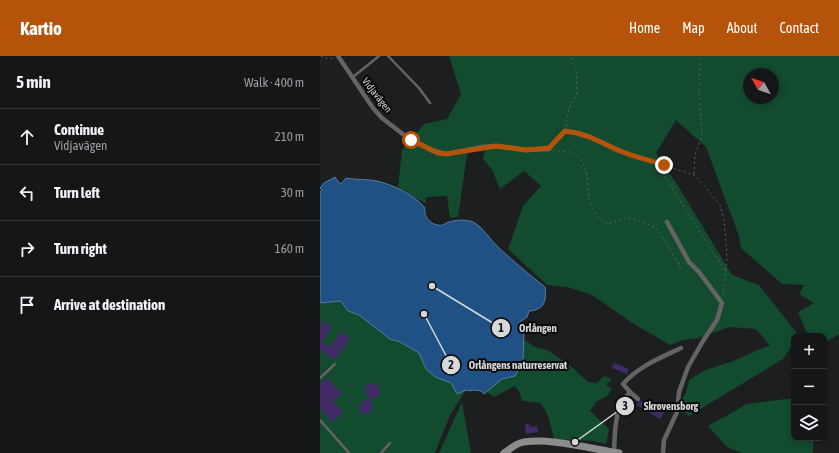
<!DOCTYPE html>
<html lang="en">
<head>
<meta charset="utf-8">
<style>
  body { margin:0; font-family:"Asap Condensed",sans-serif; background:#1e1f21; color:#f1f3f6 }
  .controls { position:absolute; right:12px; bottom:12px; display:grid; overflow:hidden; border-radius:8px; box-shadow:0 2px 6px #0003 }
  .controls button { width:36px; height:36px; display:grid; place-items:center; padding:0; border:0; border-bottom:1px solid #343537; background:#151618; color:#f1f3f6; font:20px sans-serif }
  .compass { position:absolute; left:423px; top:12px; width:36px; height:36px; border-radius:50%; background:#151618; box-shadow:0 2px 6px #0003; rotate:310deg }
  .stop { position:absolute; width:12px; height:12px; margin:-9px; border:3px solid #b45309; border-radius:50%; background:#fff }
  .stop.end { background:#b45309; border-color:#fff; box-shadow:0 1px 4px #0008 }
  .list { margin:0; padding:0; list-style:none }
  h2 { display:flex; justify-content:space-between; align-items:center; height:52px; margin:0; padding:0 16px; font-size:17px }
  h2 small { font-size:13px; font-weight:400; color:#9d9fa2 }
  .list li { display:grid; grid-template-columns:26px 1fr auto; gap:12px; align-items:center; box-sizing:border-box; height:56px; padding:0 16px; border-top:1px solid #343537 }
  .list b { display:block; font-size:15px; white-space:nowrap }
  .list p { margin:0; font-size:13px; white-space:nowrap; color:#9d9fa2 }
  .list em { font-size:13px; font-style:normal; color:#9d9fa2 }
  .icon { flex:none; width:22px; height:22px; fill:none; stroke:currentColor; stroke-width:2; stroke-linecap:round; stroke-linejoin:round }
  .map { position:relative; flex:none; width:519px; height:397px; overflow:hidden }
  header { display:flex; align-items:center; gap:24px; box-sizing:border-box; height:56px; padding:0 20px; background:#b45309; color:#fff }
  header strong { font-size:19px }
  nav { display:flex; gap:22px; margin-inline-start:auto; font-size:14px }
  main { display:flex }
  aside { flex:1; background:#151618 }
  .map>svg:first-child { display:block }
</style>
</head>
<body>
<header>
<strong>Kartio</strong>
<nav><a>Home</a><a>Map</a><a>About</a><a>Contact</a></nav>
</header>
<main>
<aside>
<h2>5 min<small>Walk · 400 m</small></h2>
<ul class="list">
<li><svg class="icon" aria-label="ahead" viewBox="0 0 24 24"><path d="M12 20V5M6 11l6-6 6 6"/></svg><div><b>Continue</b><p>Vidjavägen</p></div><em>210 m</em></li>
<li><svg class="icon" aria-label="left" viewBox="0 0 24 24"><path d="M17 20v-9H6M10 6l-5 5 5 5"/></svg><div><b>Turn left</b></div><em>30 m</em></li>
<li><svg class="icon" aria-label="right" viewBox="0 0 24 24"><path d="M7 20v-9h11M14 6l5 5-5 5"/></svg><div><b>Turn right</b></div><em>160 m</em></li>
<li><svg class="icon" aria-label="arrive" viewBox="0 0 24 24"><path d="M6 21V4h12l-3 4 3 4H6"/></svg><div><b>Arrive at destination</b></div></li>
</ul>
</aside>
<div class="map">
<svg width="519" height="397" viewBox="0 0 519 397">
  <rect width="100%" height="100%" fill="#1c1e20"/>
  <!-- green -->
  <g fill="#134b2f" fill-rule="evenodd">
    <path d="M129 0H519V278L504 287V280H488L478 256 494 247 479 238 484 229 462 228 421 192 419 180 386 91 356 64 336 97 360 133 412 219 439 229 479 280H474V287L463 303 369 360 358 349 366 337 369 324 385 314 411 306 450 289 436 273 409 271 379 282 363 284 350 289 314 268 272 239 247 231 227 229 188 193 203 150 221 130 204 115 180 133 172 114 163 103 166 89 149 92 146 105 138 161 130 162 127 140 107 141 105 147 78 131 82 94 104 68 127 63 141 38ZM429 18H453V42H429Z"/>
    <path d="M15 121 19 127 21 128 26 122C36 124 46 123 57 125 73 129 94 138 105 152 103 162 113 171 123 169 125 168 127 166 129 166 135 164 146 163 153 166 163 171 170 184 179 192 194 206 210 219 225 231 228 245 224 255 209 255L207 261 198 267 204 276 203 283 215 291 229 295 253 312 268 326 277 327 284 320 292 323 286 329 292 333 287 340 276 346 270 355 289 373 286 388 273 385 234 383 228 360 221 347 202 345 200 337 195 330 174 341 167 336 164 338C160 333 158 335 152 334L151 335 146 334 130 359 115 397H0V136L2 134 0 132 4 127Z"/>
    <path d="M474 342V382H493V397H422L407 391 388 370 427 348Z"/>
    <path d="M142 346 151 397H119Z"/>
  </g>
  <!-- water -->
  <path fill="#205184" stroke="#577a9e" d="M15 121 19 127 21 128 26 122C36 124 46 123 57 125 73 129 94 138 105 152 103 162 113 171 123 169 125 168 127 166 129 166 136 164 146 163 153 166 163 171 170 184 179 192 194 206 210 219 225 231 227 245 224 254 209 255L207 261 198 267 204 276 203 306 195 320 182 323 164 338C160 333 158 335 152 334L151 335 146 334 137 338 131 327 115 321 106 313 99 297 80 286 70 283 39 259 28 255 21 245 1 247 0 246V136L2 134 0 132 4 127Z"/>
  <!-- building -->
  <g fill="#412b66">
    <path d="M4 265 12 271 2 286 10 291 20 276 30 282 15 304 0 294V270Z"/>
    <path d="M294 307 309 313 307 318 292 312Z"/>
    <path d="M7 322 22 338 13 346 23 356 12 366 0 353V328Z"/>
    <path d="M50 327 57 329 60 335 58 340 50 344 52 349V354L49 357 45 358 40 356 38 350 41 346 49 343 45 335 46 330Z"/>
    <path d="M321 345 339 356 348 346 351 350 346 356 345 355 340 363 316 349 318 347Z"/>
    <path d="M209 367 210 371 217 370 218 376 206 378 205 368Z"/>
  </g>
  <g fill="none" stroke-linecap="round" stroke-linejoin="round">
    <!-- path -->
    <g stroke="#5d5f60" stroke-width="1" stroke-dasharray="2 3" stroke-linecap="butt">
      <path d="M1 0 9 3 14 2"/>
      <path d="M246 75 259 77 273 81 300 95 374 119 387 133 400 149 404 164 407 200 403 241"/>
      <path d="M231 90 245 75 249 52 257 38 256 12 252 5V0"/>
      <path d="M233 94C240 96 248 94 254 98 273 109 264 135 272 152 274 158 281 164 287 168L308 162 316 163 336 172 348 189 362 215"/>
      <path d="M336 107 405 215"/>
      <path d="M374 118 375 99 381 83 382 75 379 35 380 0"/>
      <path d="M358 208 364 207"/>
    </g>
    <!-- lane -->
    <g stroke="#656364" stroke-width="2.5">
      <path d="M68 0 99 32 110 47"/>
      <path d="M33 21 59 0"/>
      <path d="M0 322 15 308"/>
      <path d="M0 364 29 397"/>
      <path d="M61 397 70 387"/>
    </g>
    <!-- street -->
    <g stroke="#656364" stroke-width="4.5">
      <path d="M18 0 53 52 62 62 84 79 111 94 126 98 162 91 176 90 206 94 229 93"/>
      <path d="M310 336 318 343"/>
      <path d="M294 396C295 374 294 353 310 336L303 328C319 310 340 302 361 292"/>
      <path d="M343 397 344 384 357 356 359 336 368 311 383 285 397 264 402 247 379 216 369 206 347 166"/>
    </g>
    <!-- secondary -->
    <path stroke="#8e8b8c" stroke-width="7" d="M184 397C189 394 194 389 200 387 223 380 273 393 299 397"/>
  </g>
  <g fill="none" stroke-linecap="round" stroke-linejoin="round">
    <!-- route -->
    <path stroke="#b45309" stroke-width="5" d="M91 84 118 97 126 98 176 90 206 94 229 92 245 75C269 78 279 86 300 95 314 101 330 104 344 109"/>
  </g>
  <g text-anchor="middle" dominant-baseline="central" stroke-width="4" stroke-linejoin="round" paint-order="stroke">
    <!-- street labels -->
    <g font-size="10" fill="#d6d8d9" stroke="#070809">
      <text transform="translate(57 39) rotate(52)">Vidjavägen</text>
    </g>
  </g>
  <!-- callouts -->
  <path fill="none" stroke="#d6d8d9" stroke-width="1.5" d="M112 230L181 272M104 258L131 309M255 386L305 350"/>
  <g fill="#d6d8d9" stroke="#070809" stroke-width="1.5">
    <circle cx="112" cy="230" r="4"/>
    <circle cx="104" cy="258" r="4"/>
    <circle cx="255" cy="386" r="4"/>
    <circle cx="181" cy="272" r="10"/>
    <circle cx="131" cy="309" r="10"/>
    <circle cx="305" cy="350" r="10"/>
  </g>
  <g font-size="12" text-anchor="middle" font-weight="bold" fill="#111">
    <text x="181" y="276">1</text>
    <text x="131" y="313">2</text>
    <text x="305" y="354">3</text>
  </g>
  <g font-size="11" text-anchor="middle" font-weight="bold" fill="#d6d8d9" stroke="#070809" stroke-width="4" stroke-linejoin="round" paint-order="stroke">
    <text x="218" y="276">Orlången</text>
    <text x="198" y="313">Orlångens naturreservat</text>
    <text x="351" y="354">Skrovensborg</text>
  </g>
</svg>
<div class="controls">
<button>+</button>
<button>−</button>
<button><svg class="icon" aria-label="layers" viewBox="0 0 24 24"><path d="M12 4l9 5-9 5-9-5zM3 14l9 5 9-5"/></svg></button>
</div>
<svg class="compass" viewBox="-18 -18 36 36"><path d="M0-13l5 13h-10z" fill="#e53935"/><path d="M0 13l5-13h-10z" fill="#9d9fa2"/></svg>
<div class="stop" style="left:91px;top:84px"></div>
<div class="stop end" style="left:344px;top:109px"></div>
</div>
</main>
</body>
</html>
